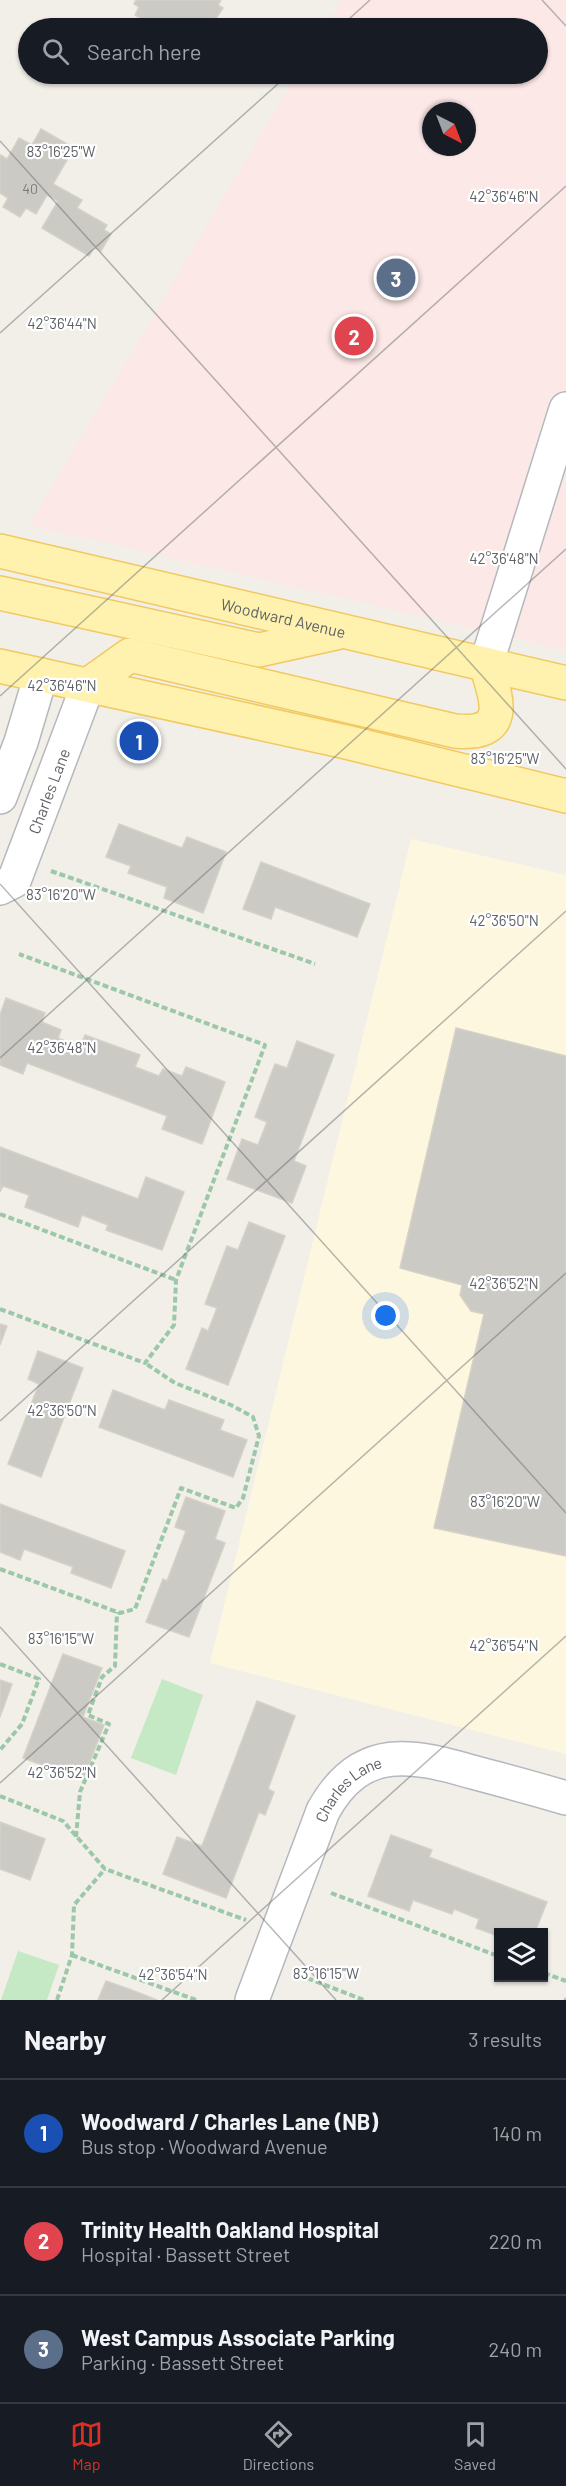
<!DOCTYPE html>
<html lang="en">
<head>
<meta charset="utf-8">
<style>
  body { margin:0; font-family:Barlow,sans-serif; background:#242831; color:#f1f3f6 }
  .controls { position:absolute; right:18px; bottom:18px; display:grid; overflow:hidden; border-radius:0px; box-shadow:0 2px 4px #0004 }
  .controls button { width:54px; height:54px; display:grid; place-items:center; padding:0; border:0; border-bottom:2px solid #363941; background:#171b24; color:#f1f3f6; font:30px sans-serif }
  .compass { position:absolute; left:422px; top:102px; width:54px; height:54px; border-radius:50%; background:#171b24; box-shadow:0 2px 4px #0004; rotate:138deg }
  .you { position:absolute; left:386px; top:1316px; width:21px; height:21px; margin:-15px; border:4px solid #fff; border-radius:50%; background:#1a73e8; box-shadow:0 0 0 9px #1a73e833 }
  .badge { display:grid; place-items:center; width:39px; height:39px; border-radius:50%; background:#d93025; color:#fff; font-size:20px; font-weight:700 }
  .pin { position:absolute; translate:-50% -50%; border:3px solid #fff; box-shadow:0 2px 6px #0006 }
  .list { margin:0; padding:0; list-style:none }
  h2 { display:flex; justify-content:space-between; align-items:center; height:78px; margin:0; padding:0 24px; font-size:26px }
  h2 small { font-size:20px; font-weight:400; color:#9ea1a6 }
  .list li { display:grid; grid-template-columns:39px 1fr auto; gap:18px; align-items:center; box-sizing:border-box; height:108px; padding:0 24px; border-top:2px solid #363941 }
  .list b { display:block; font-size:22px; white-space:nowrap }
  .list p { margin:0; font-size:20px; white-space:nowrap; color:#9ea1a6 }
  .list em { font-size:20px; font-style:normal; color:#9ea1a6 }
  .icon { flex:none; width:33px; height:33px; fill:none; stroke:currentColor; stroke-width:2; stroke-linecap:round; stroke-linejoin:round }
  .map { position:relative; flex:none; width:566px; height:2000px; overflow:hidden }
  .search { position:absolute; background:#171b24; box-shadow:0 2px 4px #0004; left:18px; right:18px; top:18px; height:66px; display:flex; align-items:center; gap:15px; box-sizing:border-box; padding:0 21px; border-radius:33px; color:#9ea1a6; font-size:22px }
  .sheet { height:402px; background:#171b24 }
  nav { display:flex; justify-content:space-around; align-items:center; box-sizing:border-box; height:84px; border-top:2px solid #363941; background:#171b24; font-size:16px; color:#9ea1a6 }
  nav a { display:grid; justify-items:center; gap:3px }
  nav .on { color:#d93025 }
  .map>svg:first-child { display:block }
</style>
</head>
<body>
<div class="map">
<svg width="566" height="2000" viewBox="0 0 566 2000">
  <rect width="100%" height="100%" fill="#f1efe8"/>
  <!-- commercial -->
  <path fill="#fef7e0" d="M411 839 566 875V1754L210 1663Z"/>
  <!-- medical -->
  <path fill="#fce8e6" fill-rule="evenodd" d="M341 0H566V650L29 525 297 74H538V28H324ZM431 111H467V147H431Z"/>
  <!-- green -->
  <g fill="#c5e8c5">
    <path d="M162 1679 203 1695 176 1775 131 1758Z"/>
    <path d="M18 1951 59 1965 47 2000H1Z"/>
  </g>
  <!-- building -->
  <g fill="#cccac5" stroke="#d6d1c6" stroke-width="1.5">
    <path d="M136 0H221L218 5 223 8 210 28H158L135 15 139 7 134 4Z"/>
    <path d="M41 129 74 148 53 184 82 200 77 208 107 225 104 230 111 234 101 251 94 247 89 256 42 228 58 201 47 195 36 214 26 208 20 217 3 207 8 198 0 193V157L1 155 7 159 19 138 32 145Z"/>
    <path d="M119 824 182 848 187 837 226 852 203 913 164 898 167 887 128 873 131 866 106 857Z"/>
    <path d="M261 862 370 904 357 937 275 907 271 919 243 909Z"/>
    <path d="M6 998 45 1013 42 1022 61 1030 58 1038 80 1047 85 1035 140 1055 135 1067 159 1076 163 1069 182 1076 186 1067 225 1082 202 1144 162 1129 167 1116 27 1063 23 1074 0 1065V1015Z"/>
    <path d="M456 1028 566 1056V1556L434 1528 484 1314 471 1311 460 1295 462 1285 400 1268Z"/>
    <path d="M297 1041 334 1055 294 1161 306 1166 292 1203 227 1179 242 1139 258 1145 267 1122 255 1117 275 1064 287 1068Z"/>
    <path d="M0 1147 138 1199 146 1177 184 1192 162 1250 106 1230 108 1225 82 1215 78 1227 25 1207 29 1195 3 1186 0 1192Z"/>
    <path d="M249 1222 285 1236 228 1385 186 1369 202 1328 208 1331 217 1308 205 1304 227 1246 238 1250Z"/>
    <path d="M0 1324 7 1326 0 1345Z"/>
    <path d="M38 1351 83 1368 41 1477 8 1464 39 1384 28 1379Z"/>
    <path d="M113 1390 165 1410 169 1400 224 1420 220 1430 247 1440 233 1477 99 1427Z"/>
    <path d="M186 1497 225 1511 215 1539 225 1543 189 1637 146 1622 163 1579 167 1581 186 1531 175 1527Z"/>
    <path d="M0 1504 125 1551 111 1588 71 1573 73 1567 24 1549 20 1560 0 1552Z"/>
    <path d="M63 1654 102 1668 83 1717 104 1725 83 1780 23 1758Z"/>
    <path d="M0 1680 12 1684 0 1717Z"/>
    <path d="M257 1701 295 1716 268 1789 274 1792 265 1815 259 1812 226 1898 163 1874 177 1837 202 1846Z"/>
    <path d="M0 1822 45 1839 30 1880 0 1869Z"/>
    <path d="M391 1835 432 1850 429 1857 547 1902 535 1932H517L509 1930 507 1932H498V1936L476 1928 479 1919 454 1909 452 1914 413 1900 409 1911 368 1896Z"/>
    <path d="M106 1981 129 1989 157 2000H98Z"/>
  </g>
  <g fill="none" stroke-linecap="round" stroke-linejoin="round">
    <defs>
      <g id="minor">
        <path d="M486 665 566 409"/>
        <path d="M0 797 21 742 41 675"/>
        <path id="s1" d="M0 888 14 881 88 685"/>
        <path id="s2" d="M252 2000 323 1811C361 1742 413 1755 476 1773 506 1781 536 1789 566 1798"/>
      </g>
      <g id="major">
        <path id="s3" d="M0 551 566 683"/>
        <path d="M0 593 259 650 336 633"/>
        <path d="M0 666 346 742 566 796"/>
        <path d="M88 685 130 655 455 731C510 736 498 701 486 665"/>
      </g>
    </defs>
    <!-- minor casing -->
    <use href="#minor" stroke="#b5b8bc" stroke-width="36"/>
    <!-- major casing -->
    <use href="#major" stroke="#f2c960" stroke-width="36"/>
    <!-- path -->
    <g stroke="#9cc7a9" stroke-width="4" stroke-dasharray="6 3" stroke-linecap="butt">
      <path d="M51 871 315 964"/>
      <path d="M0 1214 176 1280"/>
      <path d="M0 1309 145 1363 174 1325 176 1280 265 1045 19 954"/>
      <path d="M0 1569 120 1613 135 1609 181 1488 236 1508 243 1498 259 1436 253 1417 231 1405 175 1383 145 1363"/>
      <path d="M0 1664 39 1679 22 1724 0 1750"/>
      <path d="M0 1796 63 1821 105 1869 246 1920"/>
      <path d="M76 1837 80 1792 109 1724 88 1715 102 1677 115 1666 117 1612"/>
      <path d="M331 1893 498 1956"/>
      <path d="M72 1955 196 2000"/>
      <path d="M544 1973 566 1981"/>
      <path d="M299 1975 364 2000"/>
      <path d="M57 2000 72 1955 74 1905 105 1869"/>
    </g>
    <!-- minor -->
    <use href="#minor" stroke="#fff" stroke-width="33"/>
    <!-- major -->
    <use href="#major" stroke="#fff2af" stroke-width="33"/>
  </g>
  <!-- ticks -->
  <path fill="none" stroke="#5f6368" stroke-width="1.5" stroke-opacity="0.45" d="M542 0 566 26M339 28 370 0M0 141 566 769M0 333 289 74M0 696 566 186M0 884 566 1513M0 1058 566 549M0 1421 566 911M0 1627 336 2000M0 1783 566 1273M162 2000 566 1636M564 2000 566 1998"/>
  <g text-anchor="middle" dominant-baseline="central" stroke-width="4.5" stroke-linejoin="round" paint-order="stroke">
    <!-- number labels -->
    <g font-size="14" fill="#7a7d7f">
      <text x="30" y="188">40</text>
    </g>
    <!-- street labels -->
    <g font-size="16" fill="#5f6368" stroke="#fff">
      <text stroke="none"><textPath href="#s3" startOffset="291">Woodward Avenue</textPath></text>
      <text stroke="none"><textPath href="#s1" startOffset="112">Charles Lane</textPath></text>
      <text stroke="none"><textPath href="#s2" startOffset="236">Charles Lane</textPath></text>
    </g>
  </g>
  <g font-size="15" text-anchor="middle" fill="#5f6368" stroke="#fff" stroke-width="4.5" stroke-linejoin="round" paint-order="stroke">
    <text x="61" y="157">83°16'25"W</text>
    <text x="504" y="202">42°36'46"N</text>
    <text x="62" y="329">42°36'44"N</text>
    <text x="504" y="564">42°36'48"N</text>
    <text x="62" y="691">42°36'46"N</text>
    <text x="505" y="764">83°16'25"W</text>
    <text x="61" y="900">83°16'20"W</text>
    <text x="504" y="926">42°36'50"N</text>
    <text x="62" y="1053">42°36'48"N</text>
    <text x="504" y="1289">42°36'52"N</text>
    <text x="62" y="1416">42°36'50"N</text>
    <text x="505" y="1507">83°16'20"W</text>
    <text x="61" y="1644">83°16'15"W</text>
    <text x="504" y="1651">42°36'54"N</text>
    <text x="62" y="1778">42°36'52"N</text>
    <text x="326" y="1979">83°16'15"W</text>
    <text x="173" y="1980">42°36'54"N</text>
  </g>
</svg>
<div class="controls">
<button><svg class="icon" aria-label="layers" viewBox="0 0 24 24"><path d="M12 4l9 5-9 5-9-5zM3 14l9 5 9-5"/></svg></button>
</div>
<svg class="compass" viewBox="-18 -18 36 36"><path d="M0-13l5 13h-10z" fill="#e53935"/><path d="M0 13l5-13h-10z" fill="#9ea1a6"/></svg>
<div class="you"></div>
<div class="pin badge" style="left:139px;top:741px;background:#1a4fb4">1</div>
<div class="pin badge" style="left:354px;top:336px;background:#e0444e">2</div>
<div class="pin badge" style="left:396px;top:278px;background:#5c6f8a">3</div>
<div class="search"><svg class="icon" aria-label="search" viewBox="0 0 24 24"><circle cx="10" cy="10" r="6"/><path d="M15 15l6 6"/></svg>Search here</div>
</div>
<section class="sheet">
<h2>Nearby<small>3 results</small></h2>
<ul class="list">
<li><span class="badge" style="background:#1a4fb4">1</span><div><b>Woodward / Charles Lane (NB)</b><p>Bus stop · Woodward Avenue</p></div><em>140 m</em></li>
<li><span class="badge" style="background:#e0444e">2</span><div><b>Trinity Health Oakland Hospital</b><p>Hospital · Bassett Street</p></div><em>220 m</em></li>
<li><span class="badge" style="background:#5c6f8a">3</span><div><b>West Campus Associate Parking</b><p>Parking · Bassett Street</p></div><em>240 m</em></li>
</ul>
</section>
<nav>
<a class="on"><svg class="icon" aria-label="map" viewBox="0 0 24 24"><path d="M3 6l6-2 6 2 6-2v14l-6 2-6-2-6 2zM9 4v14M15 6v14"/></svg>Map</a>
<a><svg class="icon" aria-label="directions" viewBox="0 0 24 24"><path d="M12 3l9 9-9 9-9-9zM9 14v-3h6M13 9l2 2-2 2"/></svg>Directions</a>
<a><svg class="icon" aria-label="saved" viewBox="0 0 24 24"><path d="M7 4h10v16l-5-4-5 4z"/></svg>Saved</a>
</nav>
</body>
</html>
